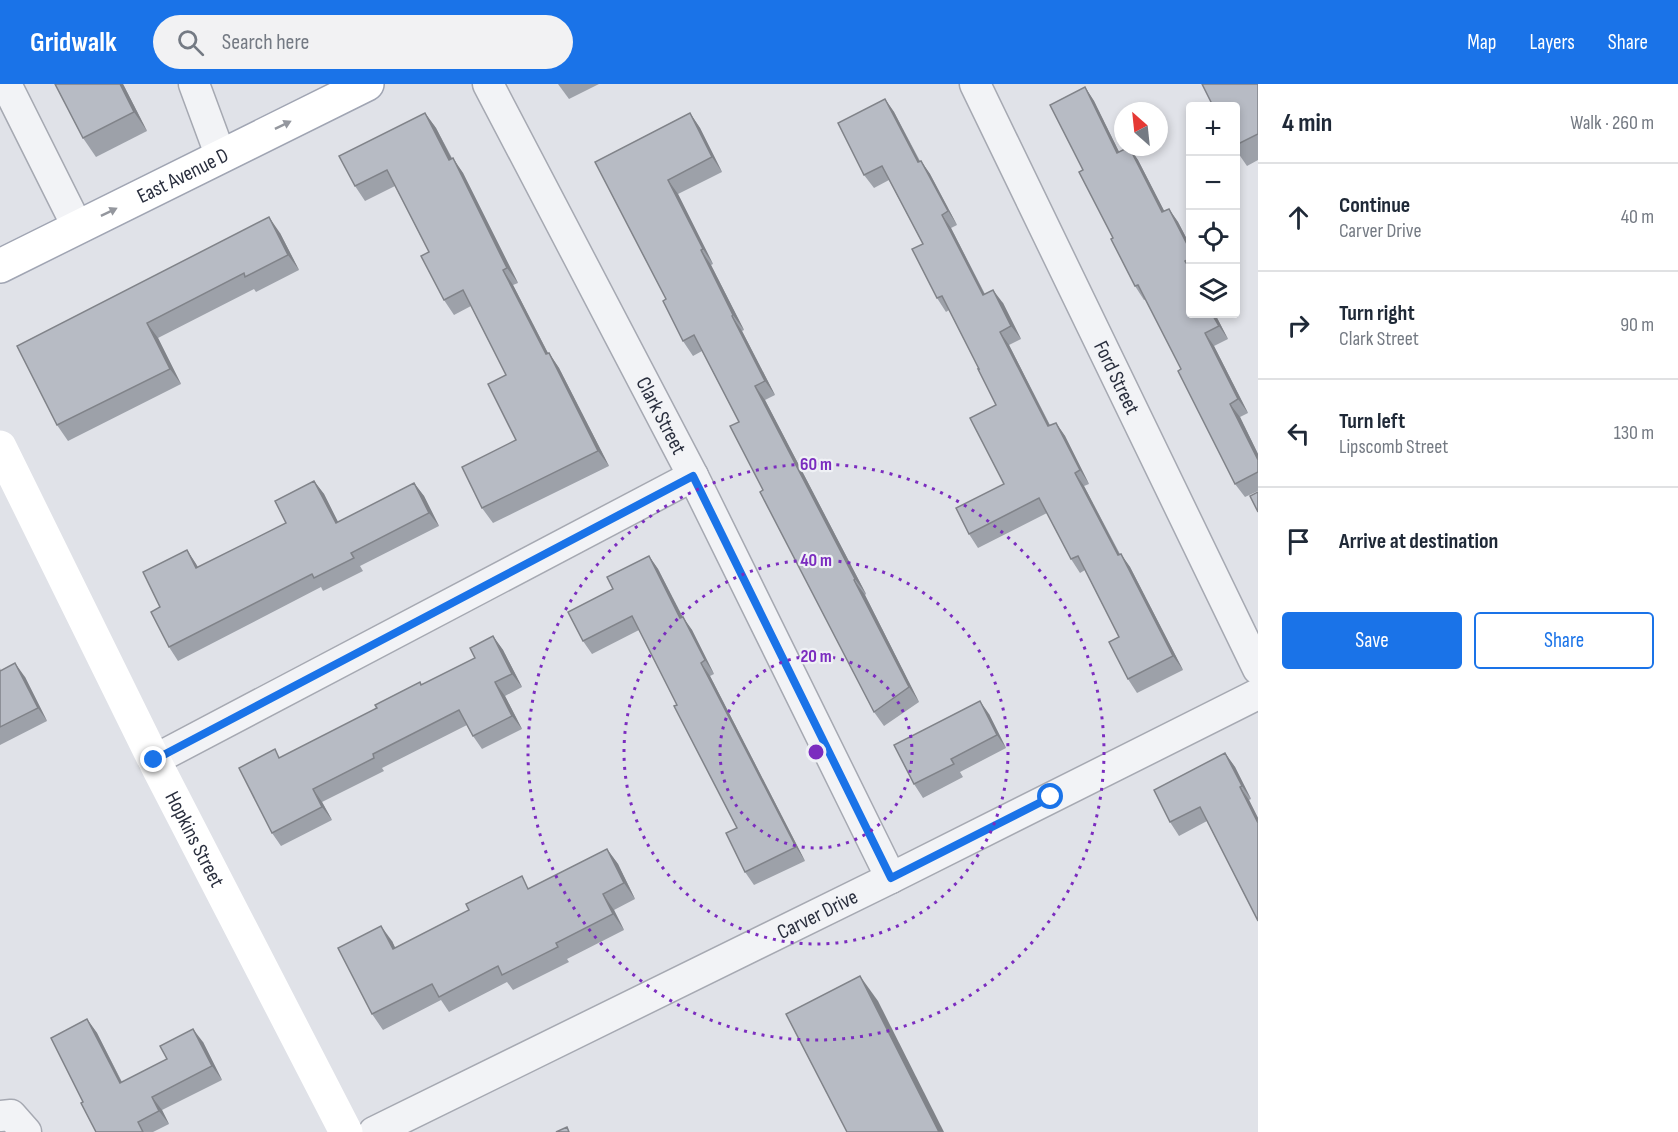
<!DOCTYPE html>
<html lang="en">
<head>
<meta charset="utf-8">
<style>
  body { margin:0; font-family:"Sofia Sans Condensed",sans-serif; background:#f2f2f3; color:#1f2937 }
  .controls { position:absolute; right:18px; top:18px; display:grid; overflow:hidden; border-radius:6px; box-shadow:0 3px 9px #0003 }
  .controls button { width:54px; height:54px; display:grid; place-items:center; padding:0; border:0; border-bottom:2px solid #e0e1e3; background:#fff; color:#1f2937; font:30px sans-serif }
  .compass { position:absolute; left:1114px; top:18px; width:54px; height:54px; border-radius:50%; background:#fff; box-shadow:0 3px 9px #0003; rotate:333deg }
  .stop { position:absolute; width:18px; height:18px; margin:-14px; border:4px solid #1a73e8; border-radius:50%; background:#fff }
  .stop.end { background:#1a73e8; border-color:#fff; box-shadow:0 2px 6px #0008 }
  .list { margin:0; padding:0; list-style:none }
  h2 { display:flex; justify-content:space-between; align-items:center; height:78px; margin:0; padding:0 24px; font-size:26px }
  h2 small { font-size:20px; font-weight:400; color:#747a83 }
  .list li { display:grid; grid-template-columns:39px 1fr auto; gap:18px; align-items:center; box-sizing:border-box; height:108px; padding:0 24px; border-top:2px solid #e0e1e3 }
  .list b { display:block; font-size:22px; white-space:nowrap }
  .list p { margin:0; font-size:20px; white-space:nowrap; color:#747a83 }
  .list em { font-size:20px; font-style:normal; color:#747a83 }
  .actions { display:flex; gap:12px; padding:18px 24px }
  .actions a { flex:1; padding:14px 0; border:2px solid #1a73e8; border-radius:6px; text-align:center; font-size:21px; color:#1a73e8 }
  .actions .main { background:#1a73e8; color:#fff }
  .icon { flex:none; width:33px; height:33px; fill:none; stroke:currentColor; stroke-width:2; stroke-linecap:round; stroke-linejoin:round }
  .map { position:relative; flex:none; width:1258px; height:1048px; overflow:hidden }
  header { display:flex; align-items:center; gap:36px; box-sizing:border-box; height:84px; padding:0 30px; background:#1a73e8; color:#fff }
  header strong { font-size:28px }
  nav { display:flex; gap:33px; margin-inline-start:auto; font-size:21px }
  .search { width:420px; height:54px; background:#f2f2f3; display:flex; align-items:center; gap:15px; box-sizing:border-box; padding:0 21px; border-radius:33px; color:#747a83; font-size:22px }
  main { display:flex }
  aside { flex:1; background:#fff }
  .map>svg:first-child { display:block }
</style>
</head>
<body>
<header>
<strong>Gridwalk</strong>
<div class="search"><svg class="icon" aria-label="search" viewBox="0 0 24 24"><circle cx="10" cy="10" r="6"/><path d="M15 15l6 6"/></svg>Search here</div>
<nav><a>Map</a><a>Layers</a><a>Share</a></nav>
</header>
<main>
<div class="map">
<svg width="1258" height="1048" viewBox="0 0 1258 1048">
  <rect width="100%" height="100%" fill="#e0e2e8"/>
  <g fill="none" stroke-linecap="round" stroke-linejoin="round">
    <defs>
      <g id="street">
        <path d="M6 0 78 144"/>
        <path d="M194 0 221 73"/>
        <path id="s1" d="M488 0 693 392 891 794"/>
        <path id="s2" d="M975 0 1258 585"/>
        <path d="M154 676 693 392"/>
        <path d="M0 1032 11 1031 26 1048"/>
        <path id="s3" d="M374 1048 891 794 1258 610"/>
      </g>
      <g id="primary">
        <path id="s5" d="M0 182 367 0"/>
      </g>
    </defs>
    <!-- street casing -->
    <use href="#street" stroke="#a6a9b2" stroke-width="33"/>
    <!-- primary casing -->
    <use href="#primary" stroke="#a0a5b3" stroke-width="36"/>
    <!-- street -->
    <use href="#street" stroke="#f2f3f6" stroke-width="30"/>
    <!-- secondary -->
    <path stroke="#fff" stroke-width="33" id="s4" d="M0 363 154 676 346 1048"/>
    <!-- primary -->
    <use href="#primary" stroke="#fff" stroke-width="33"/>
  </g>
  <!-- wall -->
  <g fill="#9da1a9">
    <path d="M123 0 147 47 96 73 83 54Z"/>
    <path d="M558 0H599L569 15Z"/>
    <path d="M1258 0V76L1247 82 1236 66V22Z"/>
    <path d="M1085 3 1094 17 1119 68 1129 63 1138 76 1164 127 1169 125 1178 138 1191 163V230H1215L1228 255 1214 262 1248 329 1240 333 1258 370V407L1245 413 1235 400 1181 285 1146 215 1144 216 1135 202 1083 86Z"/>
    <path d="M885 15 894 28 920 77H921L930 90 957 141 951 144 985 210 1003 219 1021 255 1009 261 1050 341 1056 339 1065 352 1089 400 1084 402 1120 470 1130 483 1183 586 1137 609 1128 595 1119 553 1085 486 1080 489 1071 475 1047 429 978 464 969 450 1004 400 996 321 979 285 949 226 946 228 937 214 923 160 889 96 874 104 864 91Z"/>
    <path d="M425 29 436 44 452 74 463 89 518 199 513 201 548 269H549L559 284 609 382 493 439 482 424 516 356 506 291 471 222 454 231 444 216 429 168 395 102 365 117 355 102Z"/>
    <path d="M690 29 700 44 722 88 678 110 713 180 711 181 744 246 742 247 775 311 765 316 866 510 865 511 919 618 884 642 874 628 763 406 739 338 702 267 693 272 683 257 666 215 595 78Z"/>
    <path d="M280 149 299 186 256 208 254 205 158 254 181 300 68 357 57 341 17 262Z"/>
    <path d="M314 397 324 410 338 438 414 399 424 412 439 442 360 482 363 487 323 507 321 503 178 577 169 563 160 523 187 466 198 483 286 439Z"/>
    <path d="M649 472 658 485 682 533 692 546 714 590 710 592 805 777 754 801 745 788 737 744 677 621 639 546 592 570 583 557 613 505Z"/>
    <path d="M493 552 503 566 522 603 505 612 522 645 482 665 473 652 467 641 382 684 384 687 322 718 332 736 281 762 272 749 377 624 420 598 422 601 475 574Z"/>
    <path d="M0 584 1 587 25 593 47 637 0 661Z"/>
    <path d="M989 630 1006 664 960 688 963 693 923 714 914 700Z"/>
    <path d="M1225 669 1235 683 1251 715 1249 716 1258 734V837L1207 737 1179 752 1170 738Z"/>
    <path d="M607 765 618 780 635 815 614 826 624 846 567 875 569 878 513 906 507 898 449 928 441 916 383 946 372 930 392 857 395 864 530 804Z"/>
    <path d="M87 935 97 949 122 998 203 958 222 996 162 1026 169 1040 153 1048H96L83 1018Z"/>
  </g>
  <!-- shaded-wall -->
  <g fill="#808389">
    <path d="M120 0H123L147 47 134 28Z"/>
    <path d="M1085 3 1094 17 1126 82 1117 69Z"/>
    <path d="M885 15 894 28 927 92 918 78Z"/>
    <path d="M425 29 436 44 460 91 449 76Z"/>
    <path d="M690 29 700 44 722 88 712 73Z"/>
    <path d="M1129 63 1138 76 1172 142 1162 128Z"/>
    <path d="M453 74 463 89 518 199 507 184Z"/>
    <path d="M921 77 930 90 957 141 948 127Z"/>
    <path d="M668 96 678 110 713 180 703 165Z"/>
    <path d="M1169 125 1178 138 1191 163V168Z"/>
    <path d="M942 131 951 144 992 225 983 211Z"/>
    <path d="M269 133 280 149 299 186 288 171Z"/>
    <path d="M701 166 711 181 744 246 733 231Z"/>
    <path d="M503 186 513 201 556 285 546 270Z"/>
    <path d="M993 206 1003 219 1021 255 1011 242Z"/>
    <path d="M1212 230H1215L1228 255 1219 242Z"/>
    <path d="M732 232 742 247 775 311 765 297Z"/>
    <path d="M147 239 158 254 181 300 170 285Z"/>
    <path d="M1000 248 1009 261 1057 356 1048 342Z"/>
    <path d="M1205 249 1214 262 1248 329 1238 315Z"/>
    <path d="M549 269 559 284 609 382 598 367Z"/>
    <path d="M755 302 765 316 866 510 855 495Z"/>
    <path d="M1230 320 1240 333 1258 370V376Z"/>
    <path d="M1056 339 1065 352 1089 400 1080 386Z"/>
    <path d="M1075 389 1084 402 1127 485 1118 471Z"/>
    <path d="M314 397 324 410 345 452 336 439Z"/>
    <path d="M414 399 424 412 439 442 429 429Z"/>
    <path d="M187 466 196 480 205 498 196 484Z"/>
    <path d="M1121 470 1130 483 1183 586 1173 572Z"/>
    <path d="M649 472 658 485 690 547 680 534Z"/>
    <path d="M854 496 865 511 919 618 909 603Z"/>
    <path d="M683 533 692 546 714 590 705 576Z"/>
    <path d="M493 552 503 566 522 603 512 590Z"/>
    <path d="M15 579 25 593 47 637 38 624Z"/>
    <path d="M701 579 710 592 805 777 796 763Z"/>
    <path d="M495 598 505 612 522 645 512 632Z"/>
    <path d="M980 617 989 630 1006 664 997 651Z"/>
    <path d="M1225 669 1235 683 1251 715 1242 702Z"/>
    <path d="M1240 703 1249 716 1258 734V739Z"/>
    <path d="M313 705 322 718 332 736 322 723Z"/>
    <path d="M607 765 618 780 635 815 624 799Z"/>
    <path d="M603 810 614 826 624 846 613 830Z"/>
    <path d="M381 842 392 857 403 880 393 865Z"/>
    <path d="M860 892 878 917 944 1048H939Z"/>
    <path d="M87 935 97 949 129 1013 120 999Z"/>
    <path d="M193 945 203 958 222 996 212 982Z"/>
    <path d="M152 1013 162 1026 169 1040 159 1027Z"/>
  </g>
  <!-- building -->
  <g fill="#b7bbc4" stroke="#808389" stroke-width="1.5">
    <path d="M55 0H120L134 28 83 54Z"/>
    <path d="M1202 0H1258V50L1236 61V22H1213Z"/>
    <path d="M1085 3 1117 69 1129 63 1162 128 1169 125 1191 168V174L1185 177 1191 187V230H1212L1219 242 1205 249 1238 315 1230 320 1258 376V388L1235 400 1178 287 1181 285 1138 201 1135 202 1111 155 1113 154 1079 88 1083 86 1050 21Z"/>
    <path d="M885 15 918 78 921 77 948 127 942 131 983 211 993 206 1011 242 1000 248 1048 342 1056 339 1080 386 1075 389 1118 471 1121 470 1173 572 1128 595 1109 558 1119 553 1078 472 1071 475 1039 414 969 450 956 424 1004 400 970 334 996 321 978 285H979L942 212 937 214 912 165 923 160 882 82 864 91 838 39Z"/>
    <path d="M425 29 449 76 453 74 507 184 503 186 546 270 549 269 598 367 482 424 462 383 516 356 488 300 506 291 463 206 444 216 421 172 429 168 387 86 355 102 339 72Z"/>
    <path d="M690 29 712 73 668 96 703 165 701 166 733 231 732 232 765 297 755 302 855 495 854 496 909 603 874 628 760 408 763 406 730 342 739 338 694 251 683 257 663 217 666 215 595 78Z"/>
    <path d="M269 133 288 171 245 193 244 189 147 239 170 285 57 341 17 262Z"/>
    <path d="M314 397 336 439 414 399 429 429 351 469 354 474 314 494 312 490 169 563 151 528 160 523 143 488 187 466 196 484 286 439 275 417Z"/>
    <path d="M1258 408V428L1250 412Z"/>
    <path d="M649 472 680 534 683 533 705 576 701 579 796 763 745 788 726 749 737 744 674 622 677 621 632 532 583 557 568 528 613 505 607 493Z"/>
    <path d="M493 552 512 590 495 598 512 632 473 652 459 626 373 670 374 674 313 705 322 723 272 749 239 684 275 665 279 674 377 624 375 621 420 598 421 601 475 574 470 564Z"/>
    <path d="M15 579 38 624 0 643V587Z"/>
    <path d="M980 617 997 651 951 675 954 680 914 700 894 661Z"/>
    <path d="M1225 669 1242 702 1240 703 1258 739V837L1200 723 1170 738 1154 706Z"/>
    <path d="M607 765 624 799 603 810 613 830 556 859 558 863 502 891 498 882 439 913 432 900 372 930 338 864 381 842 393 865 469 826 466 820 522 792 528 805Z"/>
    <path d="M860 892 939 1048H847L786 930Z"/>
    <path d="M87 935 120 999 167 975 160 962 193 945 212 982 152 1013 159 1027 138 1038 143 1048H96L81 1019 83 1018 51 954Z"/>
    <path d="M567 1043 569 1048H556Z"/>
  </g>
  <!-- one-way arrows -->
  <defs><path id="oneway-solid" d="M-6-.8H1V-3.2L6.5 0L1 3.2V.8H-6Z" transform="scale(1.5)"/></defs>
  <g fill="#94979e">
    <use href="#oneway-solid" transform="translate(283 41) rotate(-26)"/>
    <use href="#oneway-solid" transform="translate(109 128) rotate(-26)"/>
  </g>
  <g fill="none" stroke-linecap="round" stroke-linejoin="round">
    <!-- route -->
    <path stroke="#1a73e8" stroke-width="8" d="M154 676 693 392 891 794 1051 713"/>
  </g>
  <!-- distance rings -->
  <g fill="none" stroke="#7b2cbf" stroke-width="3" stroke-dasharray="3 6">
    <circle cx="816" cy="668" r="96"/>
    <circle cx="816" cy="668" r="192"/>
    <circle cx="816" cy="668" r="288"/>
  </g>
  <g text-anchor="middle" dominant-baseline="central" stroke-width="4.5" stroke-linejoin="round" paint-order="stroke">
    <!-- street labels -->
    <g font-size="21" fill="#2a2f3e" stroke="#eff1f5">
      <text stroke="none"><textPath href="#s5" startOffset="204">East Avenue D</textPath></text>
      <text stroke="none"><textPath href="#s2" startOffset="326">Ford Street</textPath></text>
      <text stroke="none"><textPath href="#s1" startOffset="374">Clark Street</textPath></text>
      <text stroke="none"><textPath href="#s4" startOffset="438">Hopkins Street</textPath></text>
      <text stroke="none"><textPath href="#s3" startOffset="494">Carver Drive</textPath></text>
    </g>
  </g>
  <circle cx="816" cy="668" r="9" fill="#7b2cbf" stroke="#eff1f5" stroke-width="3"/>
  <g font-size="18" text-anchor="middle" font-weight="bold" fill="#7b2cbf" stroke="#eff1f5" stroke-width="4.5" stroke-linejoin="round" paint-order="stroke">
    <text x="816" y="386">60 m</text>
    <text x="816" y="482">40 m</text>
    <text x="816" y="578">20 m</text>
  </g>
</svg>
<div class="controls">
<button>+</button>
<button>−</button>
<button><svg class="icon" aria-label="locate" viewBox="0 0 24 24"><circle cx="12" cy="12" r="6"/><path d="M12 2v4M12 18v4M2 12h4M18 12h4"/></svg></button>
<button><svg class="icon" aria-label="layers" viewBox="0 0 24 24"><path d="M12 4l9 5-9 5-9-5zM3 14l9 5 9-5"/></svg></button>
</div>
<svg class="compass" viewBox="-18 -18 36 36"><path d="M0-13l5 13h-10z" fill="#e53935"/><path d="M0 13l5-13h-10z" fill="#747a83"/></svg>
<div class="stop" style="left:1051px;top:713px"></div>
<div class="stop end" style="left:154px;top:676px"></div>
</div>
<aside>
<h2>4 min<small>Walk · 260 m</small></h2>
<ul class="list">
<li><svg class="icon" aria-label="ahead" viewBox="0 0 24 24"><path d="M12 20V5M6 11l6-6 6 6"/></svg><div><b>Continue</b><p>Carver Drive</p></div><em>40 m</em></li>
<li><svg class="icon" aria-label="right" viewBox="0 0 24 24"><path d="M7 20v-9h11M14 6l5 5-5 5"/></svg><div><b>Turn right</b><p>Clark Street</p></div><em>90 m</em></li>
<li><svg class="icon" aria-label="left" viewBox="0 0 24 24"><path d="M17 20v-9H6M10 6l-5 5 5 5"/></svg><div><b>Turn left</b><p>Lipscomb Street</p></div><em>130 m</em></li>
<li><svg class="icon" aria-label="arrive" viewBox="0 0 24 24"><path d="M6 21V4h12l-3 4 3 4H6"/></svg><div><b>Arrive at destination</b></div></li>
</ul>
<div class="actions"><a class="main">Save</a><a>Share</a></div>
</aside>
</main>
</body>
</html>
